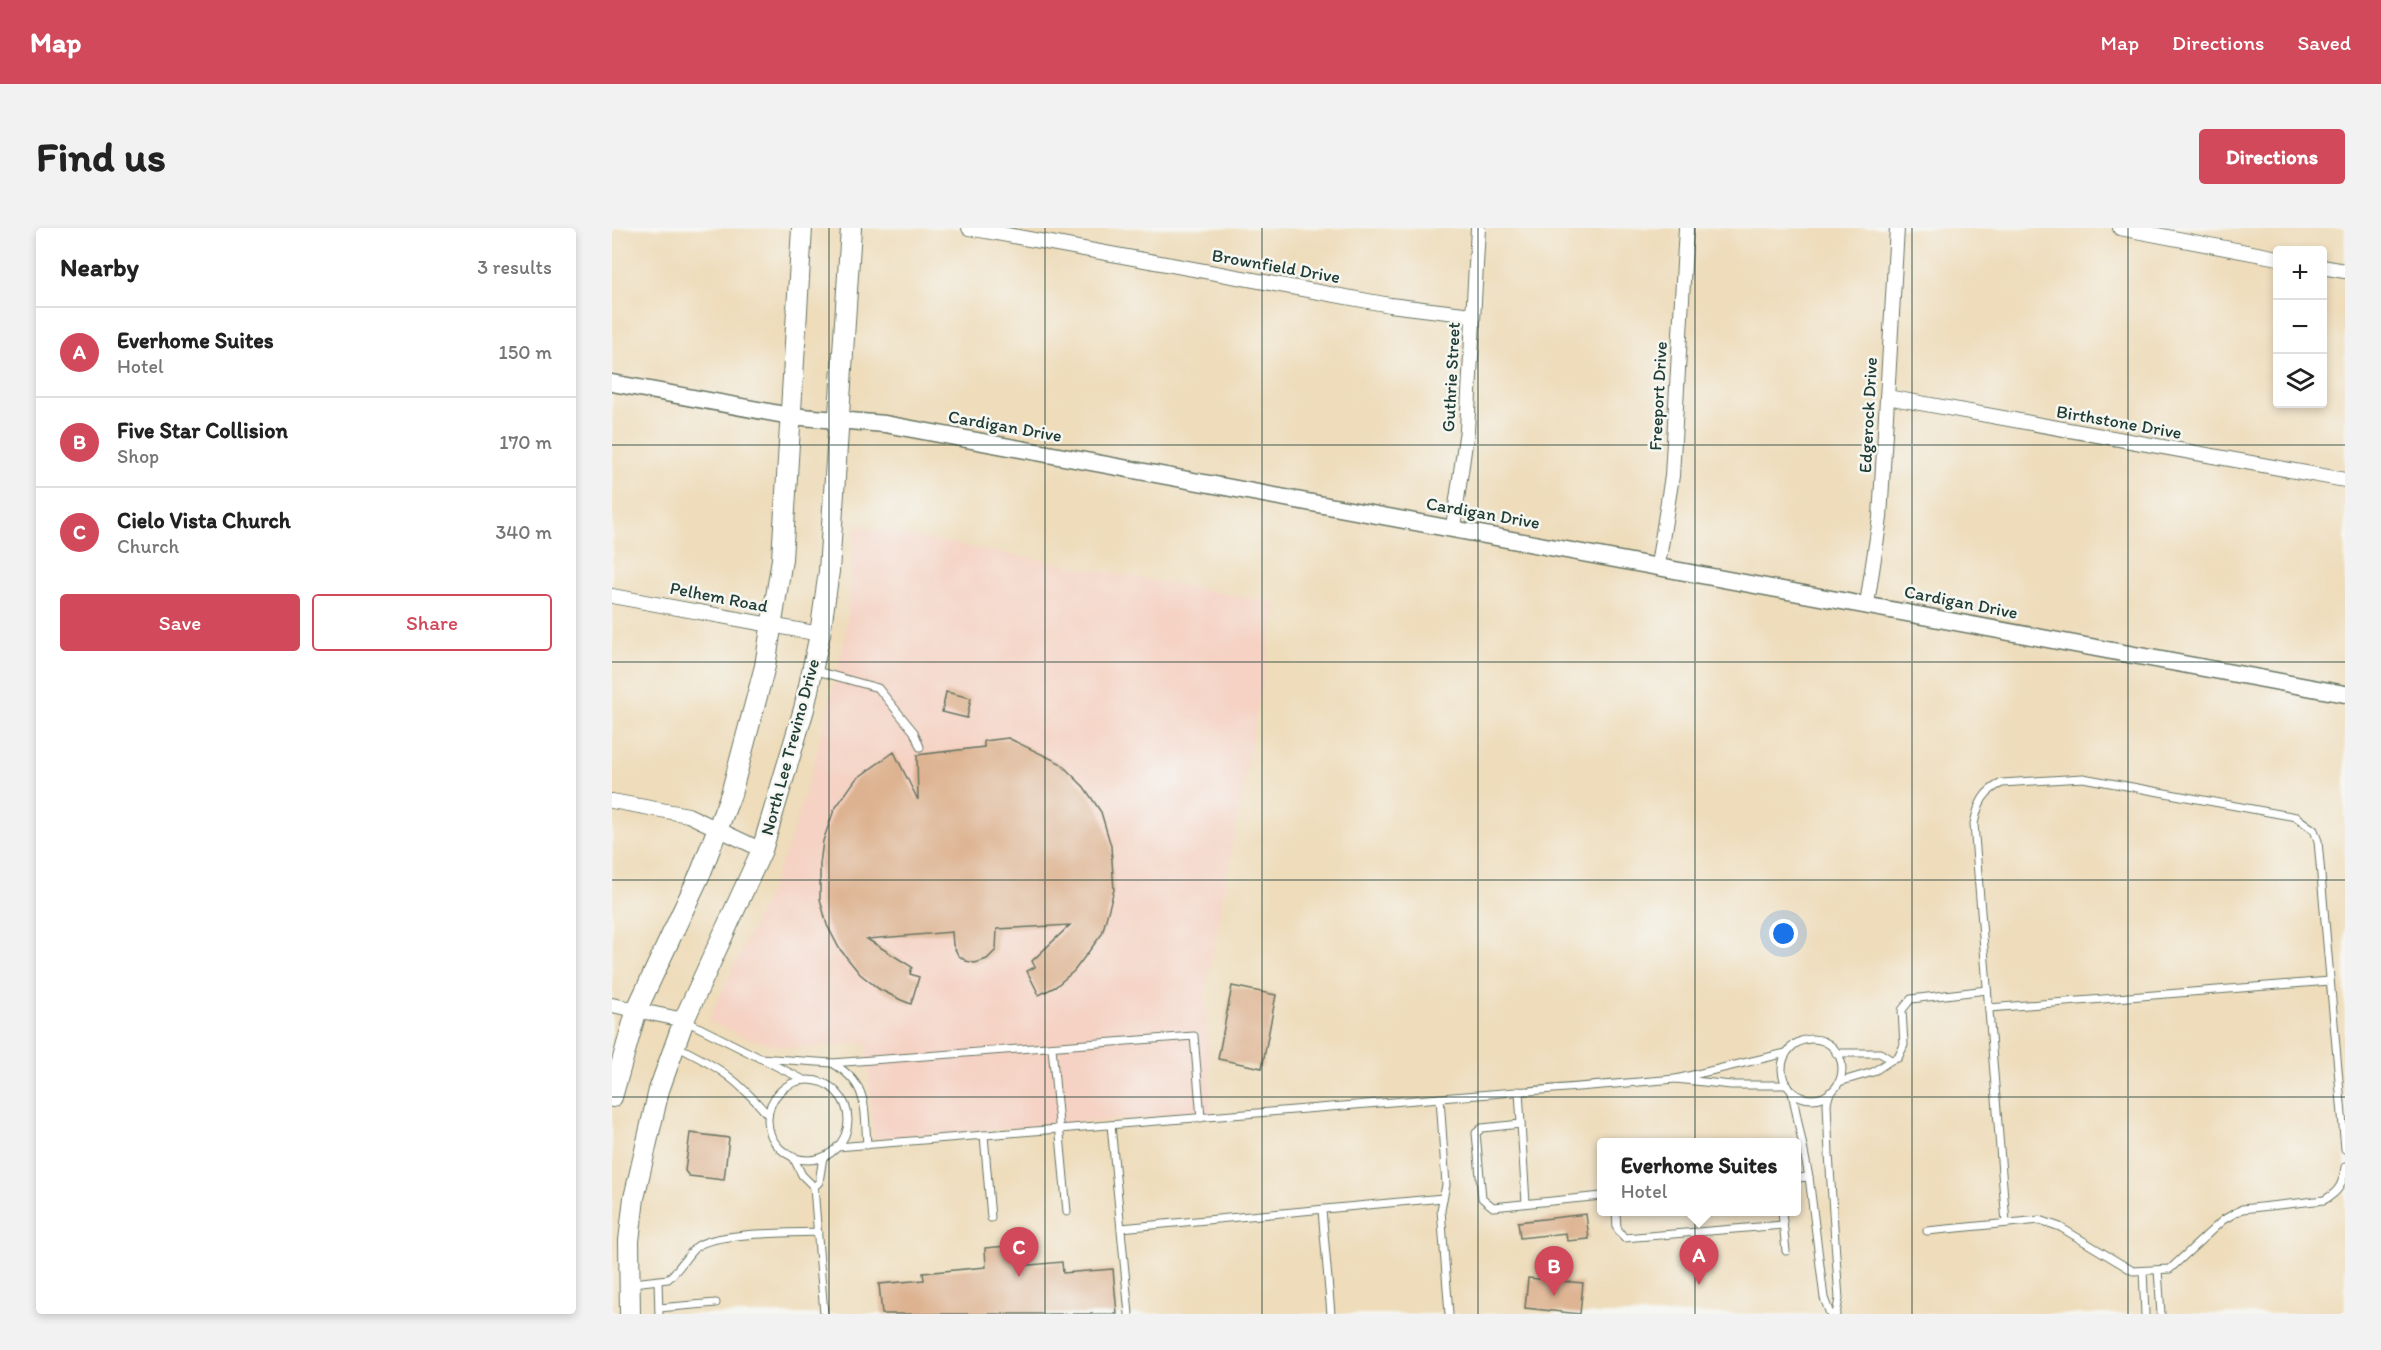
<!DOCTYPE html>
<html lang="en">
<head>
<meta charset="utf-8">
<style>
  body { margin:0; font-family:Itim,sans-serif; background:#f2f2f2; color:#222 }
  .controls { position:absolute; right:18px; top:18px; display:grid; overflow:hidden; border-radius:6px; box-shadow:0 3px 9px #0003 }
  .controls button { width:54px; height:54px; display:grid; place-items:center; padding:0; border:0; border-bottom:2px solid #e0e0e0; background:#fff; color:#222; font:30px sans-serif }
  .you { position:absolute; left:1172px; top:706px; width:21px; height:21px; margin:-15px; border:4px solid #fff; border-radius:50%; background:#1a73e8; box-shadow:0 0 0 9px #1a73e833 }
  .badge { display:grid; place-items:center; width:39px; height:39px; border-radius:50%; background:#d1495b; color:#fff; font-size:20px; font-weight:700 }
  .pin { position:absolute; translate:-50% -50px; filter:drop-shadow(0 2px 3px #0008) }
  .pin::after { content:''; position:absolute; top:32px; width:21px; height:18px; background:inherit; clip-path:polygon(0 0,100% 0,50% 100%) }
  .popup { position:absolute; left:985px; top:910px; width:204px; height:78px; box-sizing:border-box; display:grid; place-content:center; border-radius:6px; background:#fff; filter:drop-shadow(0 2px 4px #0005); font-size:20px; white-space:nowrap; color:#767676 }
  .popup b { font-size:22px; color:#222 }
  .popup::after { content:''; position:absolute; left:50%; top:100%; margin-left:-12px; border:12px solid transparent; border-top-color:#fff }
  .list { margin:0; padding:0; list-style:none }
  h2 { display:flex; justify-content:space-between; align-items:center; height:78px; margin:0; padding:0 24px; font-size:26px }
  h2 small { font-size:20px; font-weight:400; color:#767676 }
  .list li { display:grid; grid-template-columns:39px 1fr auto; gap:18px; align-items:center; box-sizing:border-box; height:90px; padding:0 24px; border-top:2px solid #e0e0e0 }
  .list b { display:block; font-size:22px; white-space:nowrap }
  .list p { margin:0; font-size:20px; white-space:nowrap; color:#767676 }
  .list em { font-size:20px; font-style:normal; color:#767676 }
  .actions { display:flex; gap:12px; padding:18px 24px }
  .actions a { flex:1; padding:14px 0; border:2px solid #d1495b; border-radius:6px; text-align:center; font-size:21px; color:#d1495b }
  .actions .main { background:#d1495b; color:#fff }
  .icon { flex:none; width:33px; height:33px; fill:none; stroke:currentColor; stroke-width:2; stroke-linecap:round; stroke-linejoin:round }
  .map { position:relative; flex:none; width:1733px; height:1086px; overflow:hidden; border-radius:6px }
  header { display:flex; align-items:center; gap:36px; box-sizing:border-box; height:84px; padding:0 30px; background:#d1495b; color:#fff }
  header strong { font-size:28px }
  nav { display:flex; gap:33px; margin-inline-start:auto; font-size:21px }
  .intro { display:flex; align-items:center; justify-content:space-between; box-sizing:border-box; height:144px; padding:0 36px }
  h1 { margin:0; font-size:42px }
  .button { padding:15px 27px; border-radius:6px; background:#d1495b; color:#fff; font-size:21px; font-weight:700 }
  main { display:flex; gap:36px; padding:0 36px }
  aside { flex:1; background:#fff; border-radius:6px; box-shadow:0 3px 9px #0003 }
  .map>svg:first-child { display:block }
</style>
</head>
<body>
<header>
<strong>Map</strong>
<nav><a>Map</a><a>Directions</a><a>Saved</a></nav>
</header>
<div class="intro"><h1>Find us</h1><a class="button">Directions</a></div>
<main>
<aside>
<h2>Nearby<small>3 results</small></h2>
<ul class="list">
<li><span class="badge">A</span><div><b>Everhome Suites</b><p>Hotel</p></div><em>150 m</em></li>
<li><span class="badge">B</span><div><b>Five Star Collision</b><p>Shop</p></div><em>170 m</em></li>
<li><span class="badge">C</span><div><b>Cielo Vista Church</b><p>Church</p></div><em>340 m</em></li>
</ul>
<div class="actions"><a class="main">Save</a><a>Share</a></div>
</aside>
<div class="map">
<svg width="1733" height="1086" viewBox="0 0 1733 1086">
  <rect width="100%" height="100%" fill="#f6f6f2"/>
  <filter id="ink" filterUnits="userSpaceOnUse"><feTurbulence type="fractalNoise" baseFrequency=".0167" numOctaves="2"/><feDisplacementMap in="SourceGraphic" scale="12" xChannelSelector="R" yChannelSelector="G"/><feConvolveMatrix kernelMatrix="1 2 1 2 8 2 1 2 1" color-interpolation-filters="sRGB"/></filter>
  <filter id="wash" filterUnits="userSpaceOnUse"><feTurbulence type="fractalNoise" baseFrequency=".008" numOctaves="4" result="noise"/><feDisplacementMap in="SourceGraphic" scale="24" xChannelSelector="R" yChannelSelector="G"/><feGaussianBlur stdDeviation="1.35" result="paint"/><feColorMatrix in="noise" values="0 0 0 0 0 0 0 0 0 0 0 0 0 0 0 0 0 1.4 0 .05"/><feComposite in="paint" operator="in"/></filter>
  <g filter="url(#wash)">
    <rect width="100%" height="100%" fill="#eedcba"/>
    <!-- built -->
    <path fill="#f5d2c3" d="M244 298 665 375 593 767 600 885 261 911 254 815 200 820 171 819 133 809 96 793 158 662 179 611 200 544 233 410Z"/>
    <g id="blocks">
      <!-- building -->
      <g fill="#ddb290">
        <path d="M334 464 359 470 355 490 330 484Z"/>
        <path d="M396 510 448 535 472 559 489 584 499 618 502 662 490 706 462 743 443 759 427 767 415 743 423 739 420 733 458 697 385 701 384 722 375 731 363 735 354 733 346 727 341 717 340 704 255 711 300 739 298 746 307 749 299 776 289 772 267 761 248 746 227 720 215 697 208 671V636L211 613 222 582 244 551 282 524 306 572 305 527 372 519V513Z"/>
        <path d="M620 758 664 767 650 840 606 831Z"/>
        <path d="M78 905 117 910 112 952 77 948 73 943Z"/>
        <path d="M974 986 977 1011 955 1013 954 1005 908 1010 906 994Z"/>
        <path d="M406 1017 408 1038 450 1034 451 1045 501 1041 505 1086H270L267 1056 312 1052 311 1045 374 1039 373 1020Z"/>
        <path d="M916 1050 971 1055 968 1086 913 1080Z"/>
      </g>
    </g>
  </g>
  <g filter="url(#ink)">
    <use href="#blocks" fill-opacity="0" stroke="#677563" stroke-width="1.5"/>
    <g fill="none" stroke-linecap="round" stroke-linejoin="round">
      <defs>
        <g id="service">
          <path d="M201 442 266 460 302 504 308 519"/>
          <path d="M1377 780 1718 753"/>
          <path d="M74 793 192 852"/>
          <circle cx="1200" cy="841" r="30"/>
          <path d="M64 818C107 839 125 851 156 887"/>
          <path d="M440 819 455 984"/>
          <path d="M1174 825 1064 851 1119 857H1175"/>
          <path d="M1224 825H1268L1279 832 1261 844 1227 854"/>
          <path d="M147 830 220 835 582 808 589 890"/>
          <path d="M1279 832 1286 830 1292 817 1290 782 1299 771 1375 762"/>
          <path d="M220 835C257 856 252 879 255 917"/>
          <circle cx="196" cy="892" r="40"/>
          <path d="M907 863 909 896 870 900 864 905 870 970 881 979 990 968"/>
          <path d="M1180 864 1197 949 1212 1070 1218 1086"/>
          <path d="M1218 864 1215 875 1217 926 1227 1071 1224 1086"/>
          <path d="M828 870 834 957 829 982 837 1086"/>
          <path d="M909 896 914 975"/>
          <path d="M499 897 517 1086"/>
          <path d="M372 907 379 990"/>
          <path d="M225 919 1064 851"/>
          <path d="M181 929 190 947 202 959 207 954 211 929"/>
          <path d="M1184 950 1197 949"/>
          <path d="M202 959 212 1086"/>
          <path d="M710 982 719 1086"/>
          <path d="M1004 984 1005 1000 1012 1010 1171 997"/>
          <path d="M1170 984 1174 1023"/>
          <path d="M1394 995 1362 596C1366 576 1371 563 1390 555L1471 550 1684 589 1702 602 1706 613 1733 921"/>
          <path d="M509 1000 831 970"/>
          <path d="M1315 1003 1428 992 1448 999 1521 1043 1558 1041 1611 992 1630 981 1712 972C1727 964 1731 956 1733 939"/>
          <path d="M1546 1042 1549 1086"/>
          <path d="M1531 1043 1533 1086"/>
          <path d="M46 1053 47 1086"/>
          <path d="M21 1055 56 1051C67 1042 74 1028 84 1019 102 1004 181 1005 206 1004"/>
          <path d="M47 1080 104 1075"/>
        </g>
        <g id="minor">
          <path d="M357 0 778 77 860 87"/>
          <path d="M1508 0 1666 30"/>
          <path d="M1710 39 1733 43"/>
          <path d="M1275 169 1733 252"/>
          <path d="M841 299 855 202 866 0"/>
          <path d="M1046 337 1060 248 1074 0"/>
          <path d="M0 368 208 406"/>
          <path d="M1255 376 1268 290 1285 0"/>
          <path d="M0 573 76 587 150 622"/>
          <path d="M0 777 72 792"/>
        </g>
        <path id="tertiary" d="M0 155 178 188 273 196 1733 466"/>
        <g id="secondary">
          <path d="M0 869 25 781 89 644 119 566 153 438 170 331 190 0"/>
          <path d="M18 1086 17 1013 22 970 47 862 72 792 150 622 192 481 208 406 217 343 239 0"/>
        </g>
      </defs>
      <!-- service casing -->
      <use href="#service" stroke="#677563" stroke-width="9"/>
      <!-- minor casing -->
      <use href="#minor" stroke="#677563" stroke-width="16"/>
      <!-- tertiary casing -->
      <use href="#tertiary" stroke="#677563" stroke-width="19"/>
      <!-- secondary casing -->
      <use href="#secondary" stroke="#677563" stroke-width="22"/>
      <!-- service -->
      <use href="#service" stroke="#fff" stroke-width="7"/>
      <!-- minor -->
      <use href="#minor" stroke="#fff" stroke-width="14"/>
      <!-- tertiary -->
      <use href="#tertiary" stroke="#fff" stroke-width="16"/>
      <!-- secondary -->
      <use href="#secondary" stroke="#fff" stroke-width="20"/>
    </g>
  </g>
  <!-- grid -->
  <path fill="none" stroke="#1f3d34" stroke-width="1.5" stroke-opacity="0.55" d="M217 0V1086M433 0V1086M650 0V1086M866 0V1086M1083 0V1086M1300 0V1086M1516 0V1086M0 217H1733M0 434H1733M0 652H1733M0 869H1733"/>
  <g text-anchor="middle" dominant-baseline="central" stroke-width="5" stroke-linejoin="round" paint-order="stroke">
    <!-- street labels -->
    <g font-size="18" fill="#1f3d34" stroke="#f6f6f2">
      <text transform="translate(664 38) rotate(10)">Brownfield Drive</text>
      <text transform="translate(839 149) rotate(-87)">Guthrie Street</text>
      <text transform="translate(1046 168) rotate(-87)">Freeport Drive</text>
      <text transform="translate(1256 187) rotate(-87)">Edgerock Drive</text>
      <text transform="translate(1507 194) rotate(10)">Birthstone Drive</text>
      <text transform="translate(393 198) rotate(10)">Cardigan Drive</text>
      <text transform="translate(871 285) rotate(10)">Cardigan Drive</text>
      <text transform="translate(107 369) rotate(11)">Pelhem Road</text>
      <text transform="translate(1349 374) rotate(11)">Cardigan Drive</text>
      <text transform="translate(178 519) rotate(-75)">North Lee Trevino Drive</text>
    </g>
  </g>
</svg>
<div class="controls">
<button>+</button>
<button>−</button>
<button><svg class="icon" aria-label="layers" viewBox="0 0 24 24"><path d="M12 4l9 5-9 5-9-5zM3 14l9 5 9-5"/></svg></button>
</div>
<div class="you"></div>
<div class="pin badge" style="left:1087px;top:1057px">A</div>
<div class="popup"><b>Everhome Suites</b>Hotel</div>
<div class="pin badge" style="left:942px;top:1068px">B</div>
<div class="pin badge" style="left:407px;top:1049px">C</div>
</div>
</main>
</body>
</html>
